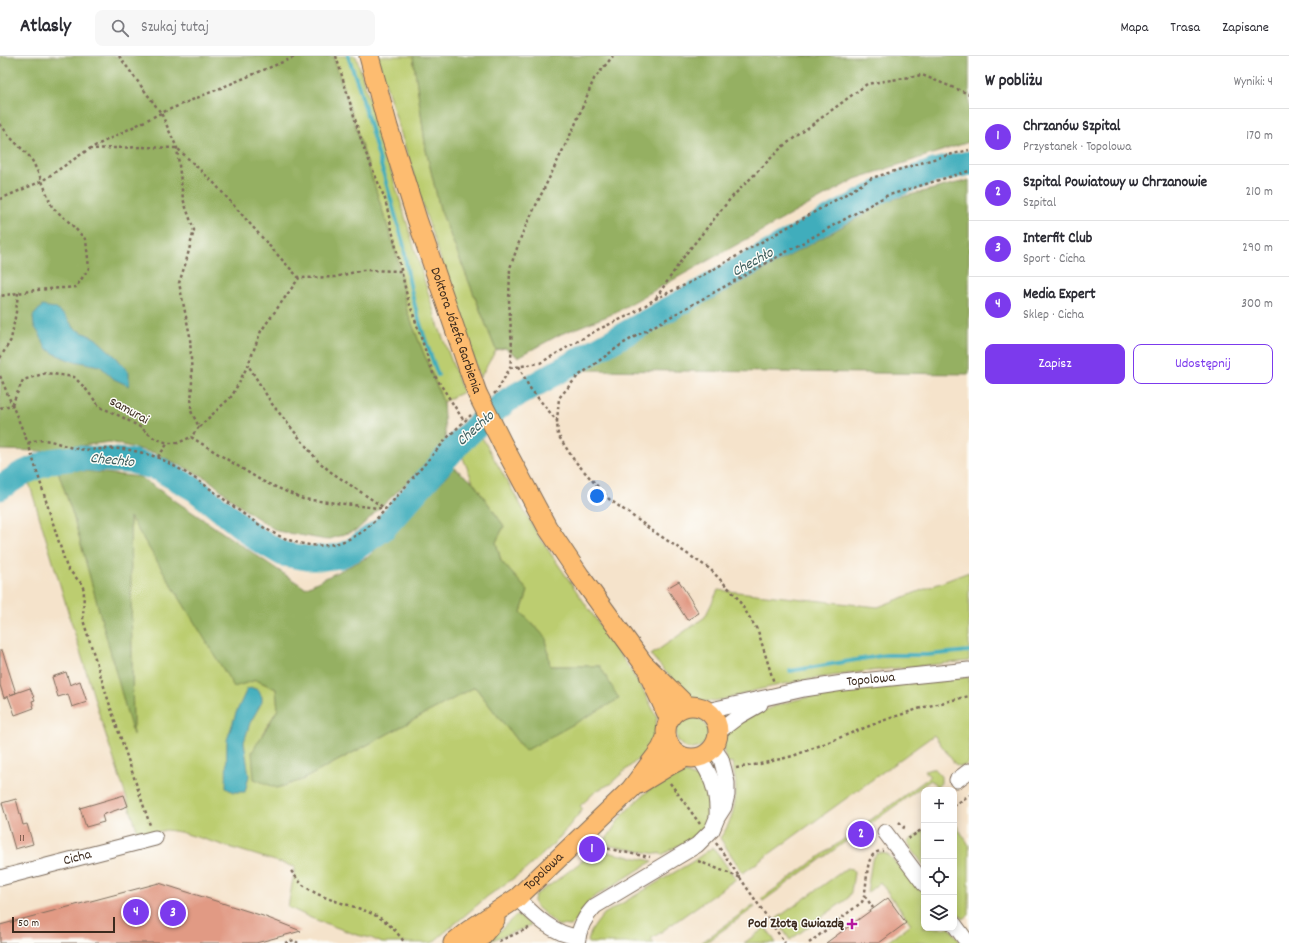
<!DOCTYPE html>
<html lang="pl">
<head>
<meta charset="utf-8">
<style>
  body { margin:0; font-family:Dekko,sans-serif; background:#f7f7f7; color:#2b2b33 }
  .controls { position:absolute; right:12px; bottom:12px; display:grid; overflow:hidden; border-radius:8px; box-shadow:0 2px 10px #0003 }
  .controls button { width:36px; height:36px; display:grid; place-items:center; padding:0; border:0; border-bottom:1px solid #e1e1e2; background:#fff; color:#2b2b33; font:20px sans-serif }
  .scale { position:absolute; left:12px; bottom:10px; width:103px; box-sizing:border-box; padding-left:4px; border:2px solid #3b2a1e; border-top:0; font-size:11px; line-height:14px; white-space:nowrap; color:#3b2a1e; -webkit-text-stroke:3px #fdfcf7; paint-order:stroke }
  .you { position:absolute; left:597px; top:440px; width:14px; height:14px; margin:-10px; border:3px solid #fff; border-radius:50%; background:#1a73e8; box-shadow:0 0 0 6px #1a73e833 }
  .badge { display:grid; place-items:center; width:26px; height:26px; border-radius:50%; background:#7c3aed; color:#fff; font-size:13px; font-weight:700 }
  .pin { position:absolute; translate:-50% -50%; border:2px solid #fff; box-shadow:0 1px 4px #0006 }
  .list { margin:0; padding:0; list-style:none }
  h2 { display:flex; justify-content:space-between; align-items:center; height:52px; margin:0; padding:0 16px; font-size:17px }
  h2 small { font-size:13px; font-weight:400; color:#7c7c81 }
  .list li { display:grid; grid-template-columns:26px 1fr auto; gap:12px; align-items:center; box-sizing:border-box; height:56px; padding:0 16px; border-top:1px solid #e1e1e2 }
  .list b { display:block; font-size:15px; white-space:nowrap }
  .list p { margin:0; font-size:13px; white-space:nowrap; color:#7c7c81 }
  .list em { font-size:13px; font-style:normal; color:#7c7c81 }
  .actions { display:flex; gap:8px; padding:12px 16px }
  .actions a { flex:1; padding:9px 0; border:1px solid #7c3aed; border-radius:8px; text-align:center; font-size:14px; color:#7c3aed }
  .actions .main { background:#7c3aed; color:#fff }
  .icon { flex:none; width:22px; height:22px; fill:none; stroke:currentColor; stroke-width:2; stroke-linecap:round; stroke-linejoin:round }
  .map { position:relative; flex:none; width:969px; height:887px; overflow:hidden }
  header { display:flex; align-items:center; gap:24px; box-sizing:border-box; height:56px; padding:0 20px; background:#fff; border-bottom:1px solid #e1e1e2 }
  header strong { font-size:19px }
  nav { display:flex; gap:22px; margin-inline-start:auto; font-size:14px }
  .search { width:280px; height:36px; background:#f7f7f7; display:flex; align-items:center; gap:10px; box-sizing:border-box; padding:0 14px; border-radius:8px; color:#7c7c81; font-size:15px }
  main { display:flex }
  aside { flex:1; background:#fff }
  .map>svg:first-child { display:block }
</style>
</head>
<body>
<header>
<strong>Atlasly</strong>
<div class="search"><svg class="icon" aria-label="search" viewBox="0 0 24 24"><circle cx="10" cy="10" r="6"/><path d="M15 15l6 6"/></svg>Szukaj tutaj</div>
<nav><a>Mapa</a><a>Trasa</a><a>Zapisane</a></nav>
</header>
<main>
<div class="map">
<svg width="969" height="887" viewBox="0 0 969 887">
  <rect width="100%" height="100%" fill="#fdfcf7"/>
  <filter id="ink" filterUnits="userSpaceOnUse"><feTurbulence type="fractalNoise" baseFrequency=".025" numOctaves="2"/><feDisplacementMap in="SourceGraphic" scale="8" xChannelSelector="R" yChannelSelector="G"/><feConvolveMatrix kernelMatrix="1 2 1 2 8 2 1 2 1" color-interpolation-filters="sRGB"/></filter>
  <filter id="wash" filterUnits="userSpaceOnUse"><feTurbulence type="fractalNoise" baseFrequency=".012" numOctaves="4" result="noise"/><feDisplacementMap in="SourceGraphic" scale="16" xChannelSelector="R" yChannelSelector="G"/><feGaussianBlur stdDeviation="0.9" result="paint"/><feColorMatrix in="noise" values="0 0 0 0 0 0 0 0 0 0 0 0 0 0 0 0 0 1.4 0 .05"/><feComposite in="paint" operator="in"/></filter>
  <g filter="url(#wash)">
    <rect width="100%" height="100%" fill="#f5e3cb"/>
    <!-- green -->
    <g fill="#bccd70" stroke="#7c7c47">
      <path d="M333 0H356L437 266 463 336 443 346 407 255 397 200Z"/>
      <path d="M377 0H413L426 94 440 153 496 294 480 322 426 159Z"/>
      <path d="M480 378 538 479 630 613 644 636 657 661 654 681 646 696 610 728 596 735 580 750 583 753 555 787 524 815 488 840 432 887H382L371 882 357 879 311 862 288 851 295 811 180 776 166 774 139 780 100 661 28 423 57 412 73 459 133 677 130 461 234 630 256 624 276 633 278 653 262 678 277 732 302 724 475 631 525 695 600 610H550L546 582 521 556 528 535 501 505 496 486 504 470 473 426 461 397Z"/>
      <path d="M969 516V605C900 612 829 617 761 633 743 637 710 651 693 643 690 642 687 637 684 635 672 623 662 612 651 599L705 561 718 534 878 551Z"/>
      <path d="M969 621V706L964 710H959L955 708 934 679 743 817 720 782C733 766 738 742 735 722 734 717 733 711 732 706L727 707C723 696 721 685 729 675 733 670 740 667 746 663 789 640 831 637 878 631 908 628 939 623 969 621Z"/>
      <circle cx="692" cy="677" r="16"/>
      <path d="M931 713H935L941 719V727L937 731 931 724 763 845 761 843 930 721 925 715Z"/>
      <path d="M686 717 699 723 703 728 706 726 709 731 710 756 705 769 699 777 662 799 661 797 657 798 606 789 603 786C612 778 615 767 623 759 632 748 654 729 665 722 672 718 679 718 686 717Z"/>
      <path d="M954 766 969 789V859L963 863 954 851Z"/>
      <path d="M924 774V810L907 786Z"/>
      <path d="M713 791 736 823 651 883 654 887H588C589 875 597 867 604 858L692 806Z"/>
      <path d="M601 795 653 805 591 843C584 852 579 863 571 870L557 869 535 849 534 844 535 839 553 827 585 803 589 806Z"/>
      <path d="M878 797C889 796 893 803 899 811L903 808 924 838V872H950L961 887H886L911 868 880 826 867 837 872 804Z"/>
      <path d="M847 812 852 813 854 817 851 836 847 843 790 884 776 863Z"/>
      <path d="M753 849 755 851 705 887H701Z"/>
      <path d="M515 860C521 859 526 865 531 870L489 885Z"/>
      <path d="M766 871 776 887H744Z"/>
    </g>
    <!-- forest -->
    <g fill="#95b062" stroke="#686d40">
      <path d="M0 0H333L397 200 407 255 443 346 446 389 357 474 327 484 277 475 242 452 208 423 155 397 110 386 42 395 0 394Z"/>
      <path d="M413 0H969V86L855 123 610 259 561 278 518 301 505 292 496 294 440 153 426 94Z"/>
      <path d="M969 124V318L584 314 890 144Z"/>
      <path d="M453 411 473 426 504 470 496 486 501 505 528 535 521 556 546 582 550 610H600L619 643 525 695 475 631 302 724 277 732 254 723 252 696 278 653 276 633 256 624 234 631 130 461 133 679 73 459 57 412 140 421 305 532 368 501 447 420Z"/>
    </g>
    <!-- water -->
    <g fill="#3fadbc" stroke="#3d6c6d">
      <path d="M42 250 55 252 66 261 75 273 95 282 117 302 129 317V330L114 323 100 310 69 304 55 298 46 292 40 279 34 270 33 260Z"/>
      <path d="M253 632 258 634 262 641V646L250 667 244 686 249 720 245 736H233L226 732 227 684 236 657 247 633Z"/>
    </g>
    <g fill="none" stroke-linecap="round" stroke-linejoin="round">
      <!-- stream -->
      <g stroke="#3fadbc" stroke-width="4">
        <path d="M348 0 359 31 404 190C408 235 422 277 438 319"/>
        <path d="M458 376 460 386 465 391"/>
        <path d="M790 615 886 599H927L969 595"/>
      </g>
      <!-- river -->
      <path stroke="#3fadbc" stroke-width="25" d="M0 432 21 418 51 405 75 402 131 405 159 413 196 434 257 483 283 498 307 502H323L340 500 353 494 383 473 460 386 484 363 508 344 834 160 887 132 934 115 969 107"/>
    </g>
    <g id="blocks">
      <!-- building -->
      <g fill="#e19a84">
        <path d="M679 525 699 557 687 564 667 532Z"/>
        <path d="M0 594H2L16 637 10 639 30 632 35 644 32 645 34 652 15 659 8 640 4 642 0 629Z"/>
        <path d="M66 616 70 629 80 625 87 646 72 651 68 638 58 641 52 621Z"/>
        <path d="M124 739 128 750 102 759 104 766 86 771 80 752Z"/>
        <path d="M16 743 23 769 27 768 33 788 15 793 2 747Z"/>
        <path d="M159 827 263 860 301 875 256 887H0V869Z"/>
        <path d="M888 842 906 867 879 887H826Z"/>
      </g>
    </g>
  </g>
  <g filter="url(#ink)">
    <use href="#blocks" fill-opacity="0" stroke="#7c6b5b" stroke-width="1"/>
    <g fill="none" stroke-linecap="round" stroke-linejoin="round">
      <defs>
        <g id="minor">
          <path id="s1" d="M707 655 804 633 843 627 969 614"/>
          <path d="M718 676 739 660 760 648"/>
          <path d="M699 702C712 719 718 737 717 759"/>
          <path d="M957 724 969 715"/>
          <path d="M885 776 924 828"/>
          <path id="s2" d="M0 822 155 782"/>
          <path d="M517 842C534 859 552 878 578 881"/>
          <path d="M954 868 968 887"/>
          <path d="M577 887C579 872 585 860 595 850L697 789 712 774 717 762 724 751 727 739V727L724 714 721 703 713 691"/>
        </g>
        <g id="major">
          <path id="s3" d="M369 0 388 71 417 163 477 337"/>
          <path d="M503 389 547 471 580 520 643 607 687 650"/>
          <path d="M649 619 669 662"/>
          <circle cx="692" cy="676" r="26"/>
          <path d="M639 728 672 708 684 702"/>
          <path id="s4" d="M453 887 468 875 517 842 631 733 661 693 666 682"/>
          <path d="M476 887 495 864"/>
        </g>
      </defs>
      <!-- minor casing -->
      <use href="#minor" stroke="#7c6b5b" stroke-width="17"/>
      <!-- major casing -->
      <use href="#major" stroke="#7c6b5b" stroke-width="21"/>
      <!-- path -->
      <g stroke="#7c6b5b" stroke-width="2.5" stroke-dasharray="3 3" stroke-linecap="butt">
        <path d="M119 0 161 57 177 92 183 143 194 174 186 206 179 227 190 280 192 324 191 355 199 371 191 381"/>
        <path d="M336 0 363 90 385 143 407 240 433 317 464 365"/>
        <path d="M0 68 11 82 31 102 42 125 52 151 70 167 86 184 89 212 76 231 36 234 0 240"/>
        <path d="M89 93 141 91 177 92 214 127 274 195 299 222 335 221 363 214 401 215"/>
        <path d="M0 143 42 125 89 93 161 57 297 0"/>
        <path d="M656 242 685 199 731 142 782 91 867 28 922 19 969 38"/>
        <path d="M0 302 11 284 16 256 18 237"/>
        <path d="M519 310 529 331 557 365 558 379 574 404 609 443 653 475 710 513 736 540 758 575 774 627"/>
        <path d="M510 312 540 307 599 273 632 258 655 243 689 227 841 141 872 122 937 102 969 94"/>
        <path d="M0 320 28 387 67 512 81 527 84 534 83 564 112 656 150 769"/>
        <path d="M494 338 497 335 510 312 512 291 509 244 510 212 522 178 575 69 594 23 613 0"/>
        <path d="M12 349 23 324 46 317 74 321 85 332 100 351 122 361 140 371 154 382 168 387H178L191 381"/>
        <path d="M0 352 12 349"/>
        <path d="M557 365 559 342 577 321 622 288 886 140 969 115"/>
        <path d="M199 371 232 340 248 309 261 275 299 222"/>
        <path d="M191 381 262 425 303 443 386 453 449 380 471 359"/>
        <path d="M28 387C48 379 59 390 78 393 92 395 107 392 121 393 129 393 152 399 159 402 177 411 197 423 213 435 255 466 302 510 357 479 369 472 377 462 386 453L331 416 318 405 272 348 248 309"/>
        <path d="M158 401 168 387"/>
        <path d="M736 712 760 708 793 700 882 665 921 652 969 640"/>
        <path d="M670 727 700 768"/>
        <path d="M954 750 969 739"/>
        <path d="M899 766 904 771 902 775"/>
        <path d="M908 783 924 772"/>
        <path d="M716 787 785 887"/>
        <path d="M596 790 633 798 650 801"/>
        <path d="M698 805 741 822"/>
        <path d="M291 815C296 821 300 827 306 831 329 848 360 848 383 864 392 870 399 879 405 887"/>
        <path d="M865 840 873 852"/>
        <path d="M499 885 529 872"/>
        <path d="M285 887 294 884 298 887"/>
        <path d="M809 887 862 846C868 834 865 809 872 800 875 796 879 795 883 795"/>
      </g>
      <!-- minor -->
      <use href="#minor" stroke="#fff" stroke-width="15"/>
      <!-- major -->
      <use href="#major" stroke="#fdbc6f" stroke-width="19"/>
      <defs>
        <path id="major-bridge" d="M477 337 503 389"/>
      </defs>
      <!-- major-bridge casing -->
      <use href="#major-bridge" stroke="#7c6b5b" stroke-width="21" stroke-linecap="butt"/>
      <!-- major-bridge -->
      <use href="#major-bridge" stroke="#fdbc6f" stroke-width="19"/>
    </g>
  </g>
  <!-- markers -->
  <path fill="#b5179e" stroke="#fdfcf7" stroke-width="1.5" d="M850 862h4v4h4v4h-4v4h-4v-4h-4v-4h4z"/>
  <g text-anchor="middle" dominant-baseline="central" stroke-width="3" stroke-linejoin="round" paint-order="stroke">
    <!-- number labels -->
    <g font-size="12" fill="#644638">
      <text x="22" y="782">11</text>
    </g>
    <!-- street labels -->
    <g font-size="14" fill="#3b2a1e" stroke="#fdfcf7">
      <text stroke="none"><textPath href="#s3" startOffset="288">Doktora Józefa Garbienia</textPath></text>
      <text transform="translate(129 355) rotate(29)">samurai</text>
      <text stroke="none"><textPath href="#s1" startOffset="167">Topolowa</textPath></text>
      <text stroke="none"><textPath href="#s2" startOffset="80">Cicha</textPath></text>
      <text stroke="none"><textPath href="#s4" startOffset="116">Topolowa</textPath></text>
    </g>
    <!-- poi labels -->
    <g font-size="14" font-weight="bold" fill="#3b2a1e" stroke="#fdfcf7" text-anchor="end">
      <text x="844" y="868">Pod Złotą Gwiazdą</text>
    </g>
    <!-- water labels -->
    <g font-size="15" font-style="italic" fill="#3d5e5d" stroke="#fdfcf7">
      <text transform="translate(753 207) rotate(-29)">Chechło</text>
      <text transform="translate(476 373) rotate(-42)">Chechło</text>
      <text transform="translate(112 405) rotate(6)">Chechło</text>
    </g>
  </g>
</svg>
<div class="controls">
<button>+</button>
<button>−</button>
<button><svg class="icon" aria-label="locate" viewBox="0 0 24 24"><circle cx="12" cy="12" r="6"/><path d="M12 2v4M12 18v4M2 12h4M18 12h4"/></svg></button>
<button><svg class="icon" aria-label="layers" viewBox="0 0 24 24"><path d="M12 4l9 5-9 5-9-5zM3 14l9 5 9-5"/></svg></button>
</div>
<div class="scale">50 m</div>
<div class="you"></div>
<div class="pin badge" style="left:592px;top:793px">1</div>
<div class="pin badge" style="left:861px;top:778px">2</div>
<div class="pin badge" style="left:173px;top:857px">3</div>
<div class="pin badge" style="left:136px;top:856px">4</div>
</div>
<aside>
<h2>W pobliżu<small>Wyniki: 4</small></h2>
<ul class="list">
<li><span class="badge">1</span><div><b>Chrzanów Szpital</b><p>Przystanek · Topolowa</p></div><em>170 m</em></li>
<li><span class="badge">2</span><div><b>Szpital Powiatowy w Chrzanowie</b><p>Szpital</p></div><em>210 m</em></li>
<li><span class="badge">3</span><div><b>Interfit Club</b><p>Sport · Cicha</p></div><em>290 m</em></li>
<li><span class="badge">4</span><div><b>Media Expert</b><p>Sklep · Cicha</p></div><em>300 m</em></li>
</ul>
<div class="actions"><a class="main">Zapisz</a><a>Udostępnij</a></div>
</aside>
</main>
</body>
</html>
